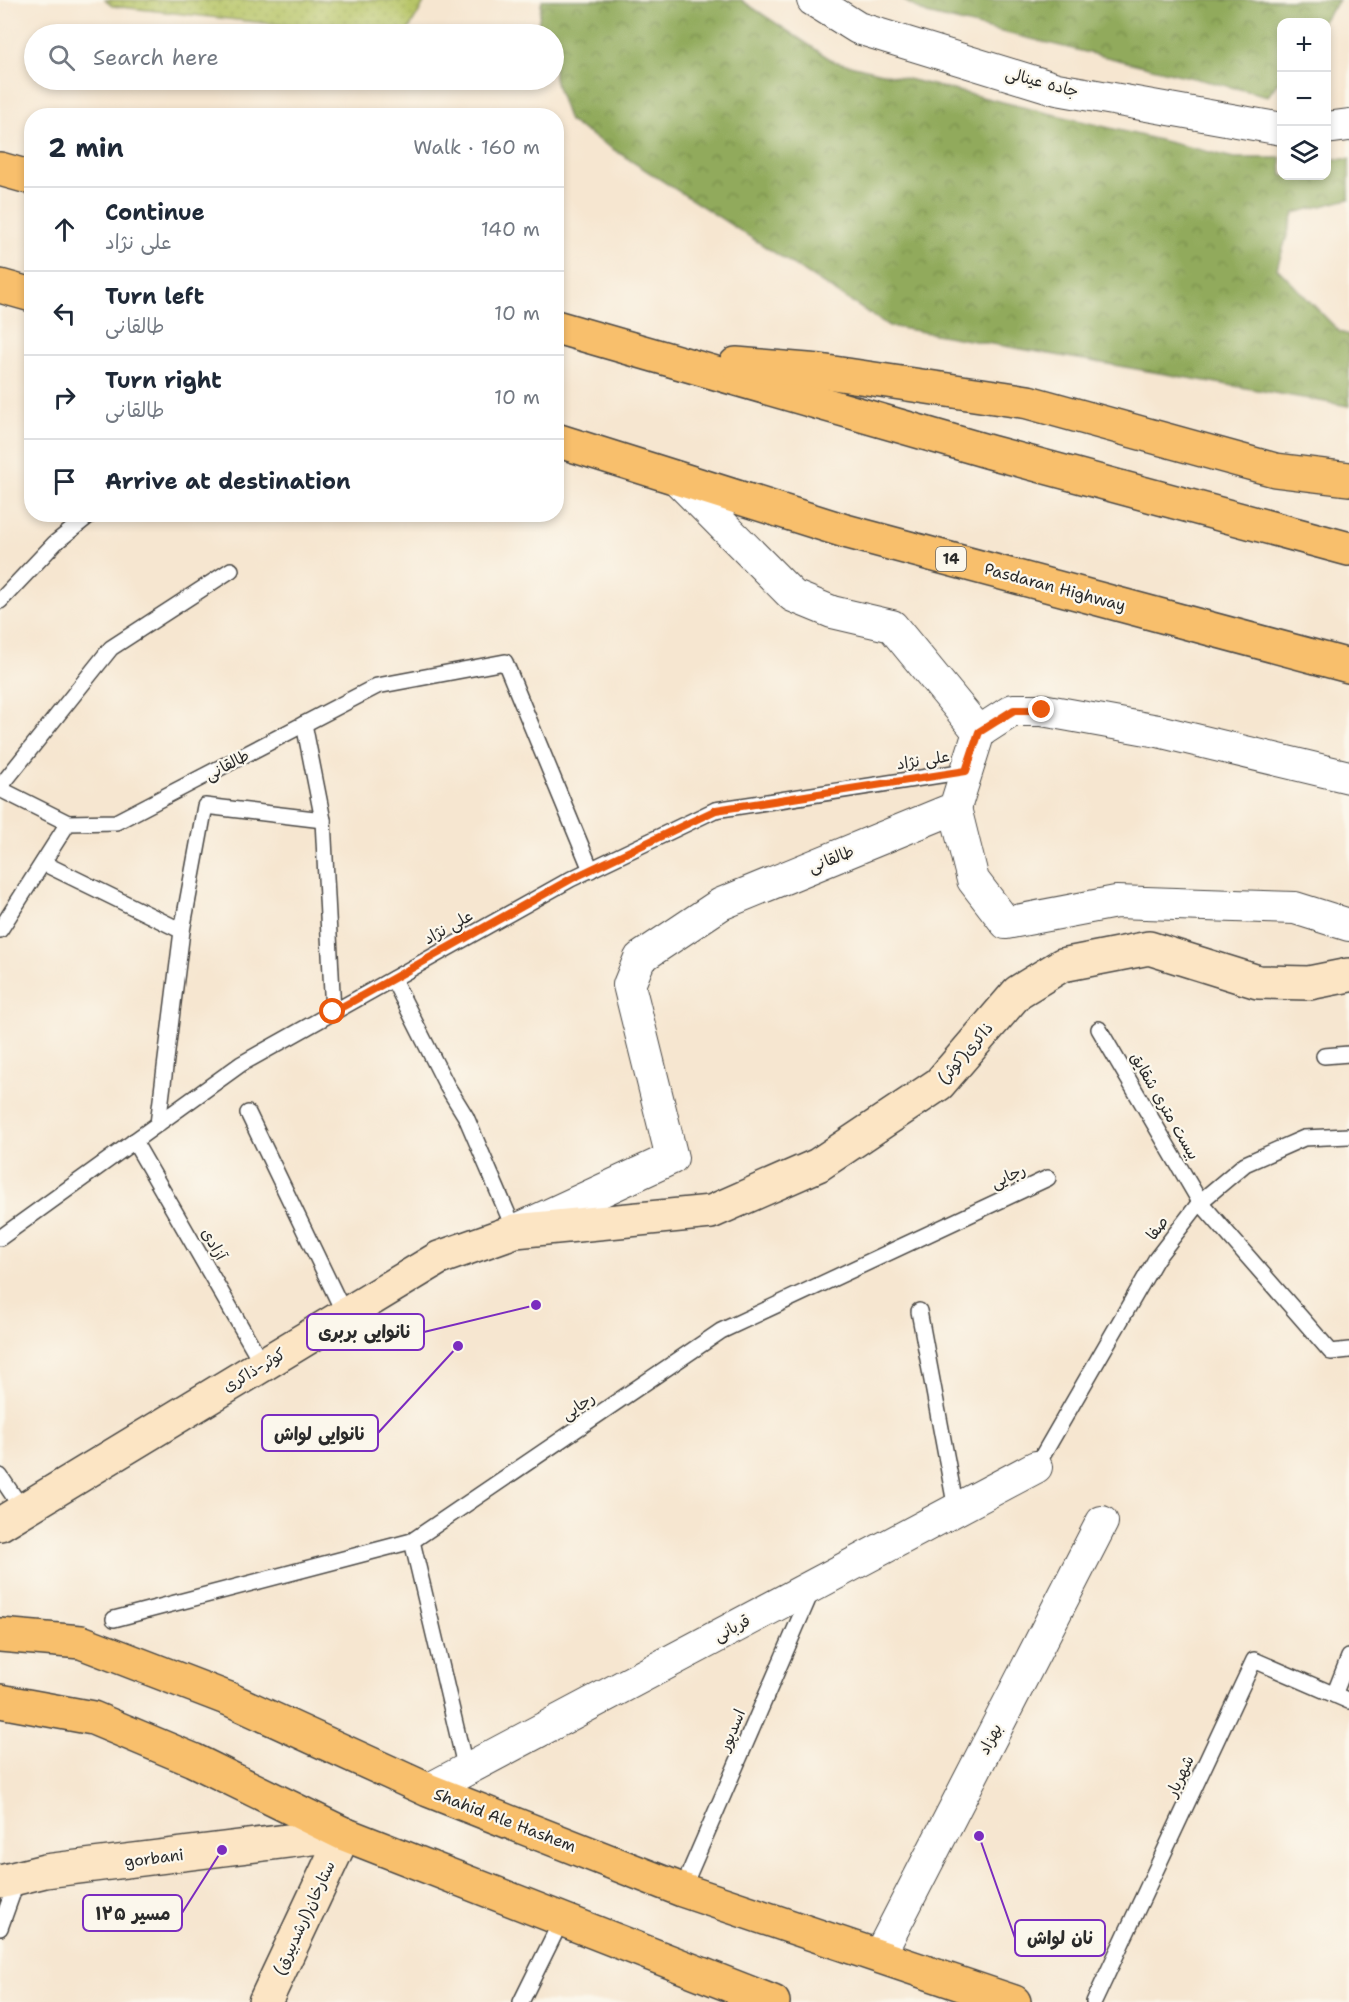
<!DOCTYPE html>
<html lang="en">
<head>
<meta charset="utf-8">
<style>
  body { margin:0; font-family:"Shantell Sans","Playpen Sans Arabic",sans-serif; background:#f6f6f7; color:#1f2937 }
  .controls { position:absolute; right:18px; top:18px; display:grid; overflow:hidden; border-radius:12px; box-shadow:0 3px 9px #0003 }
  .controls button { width:54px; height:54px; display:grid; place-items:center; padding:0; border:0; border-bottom:2px solid #e0e1e3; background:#fff; color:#1f2937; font:30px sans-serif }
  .stop { position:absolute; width:18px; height:18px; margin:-14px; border:4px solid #ea580c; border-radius:50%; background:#fff }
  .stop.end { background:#ea580c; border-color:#fff; box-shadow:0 2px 6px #0008 }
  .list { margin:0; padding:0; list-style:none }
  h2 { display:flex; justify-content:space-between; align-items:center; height:78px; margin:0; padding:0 24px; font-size:26px }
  h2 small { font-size:20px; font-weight:400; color:#747a83 }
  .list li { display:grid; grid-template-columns:39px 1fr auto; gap:18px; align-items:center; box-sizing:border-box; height:84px; padding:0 24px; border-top:2px solid #e0e1e3 }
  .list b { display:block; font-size:22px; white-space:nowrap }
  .list p { margin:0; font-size:20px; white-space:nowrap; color:#747a83 }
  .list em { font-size:20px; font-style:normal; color:#747a83 }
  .icon { flex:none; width:33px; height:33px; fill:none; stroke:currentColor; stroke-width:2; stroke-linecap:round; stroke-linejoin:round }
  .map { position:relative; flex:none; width:1349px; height:2002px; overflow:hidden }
  .search { position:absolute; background:#fff; box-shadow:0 3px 9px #0003; left:24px; top:24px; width:540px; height:66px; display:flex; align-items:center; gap:15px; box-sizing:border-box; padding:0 21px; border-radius:33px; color:#747a83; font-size:22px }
  .panel { position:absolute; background:#fff; box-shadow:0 3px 9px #0003; left:24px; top:108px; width:540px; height:414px; border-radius:24px }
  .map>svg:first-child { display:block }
</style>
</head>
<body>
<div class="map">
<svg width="1349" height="2002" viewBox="0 0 1349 2002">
  <defs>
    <pattern id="forest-crowns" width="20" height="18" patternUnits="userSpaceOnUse" patternTransform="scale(1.5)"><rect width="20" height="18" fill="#91aa5c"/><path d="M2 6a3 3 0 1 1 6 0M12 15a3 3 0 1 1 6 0" fill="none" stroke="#778b4c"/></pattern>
    <pattern id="park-dots" width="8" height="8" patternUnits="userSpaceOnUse" patternTransform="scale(1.5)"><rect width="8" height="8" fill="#b7c567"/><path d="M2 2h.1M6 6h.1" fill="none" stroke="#9ea95a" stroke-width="1.8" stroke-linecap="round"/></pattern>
  </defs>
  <rect width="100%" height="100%" fill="#fbf7ec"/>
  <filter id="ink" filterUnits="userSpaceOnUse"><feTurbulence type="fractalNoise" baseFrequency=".0167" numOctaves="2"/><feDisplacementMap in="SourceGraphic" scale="12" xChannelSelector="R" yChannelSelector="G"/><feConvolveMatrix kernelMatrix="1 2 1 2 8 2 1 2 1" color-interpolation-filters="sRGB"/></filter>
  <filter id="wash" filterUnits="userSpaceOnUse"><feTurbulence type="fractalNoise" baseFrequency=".008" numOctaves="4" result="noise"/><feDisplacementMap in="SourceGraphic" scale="24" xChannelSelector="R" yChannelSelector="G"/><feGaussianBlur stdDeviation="1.35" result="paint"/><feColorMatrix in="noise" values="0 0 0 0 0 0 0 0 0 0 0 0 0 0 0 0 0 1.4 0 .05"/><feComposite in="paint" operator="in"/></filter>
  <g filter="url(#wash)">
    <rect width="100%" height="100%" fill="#f6e6d0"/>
    <!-- forest -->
    <g fill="url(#forest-crowns)" stroke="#5e6a44" stroke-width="1.5">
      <path d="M542 0H741L833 61 1234 158H1281L1282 176H1326L1327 159H1349V199L1294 213 1277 268 1340 332 1349 335V406L889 326 569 121 554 78V34H538L537 32Z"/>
      <path d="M903 0H1339L1322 22H1282L1281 78 1268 96 927 14Z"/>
    </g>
    <!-- park -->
    <path fill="url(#park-dots)" stroke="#717849" stroke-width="1.5" d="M105 0H426L406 34H364L112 6Z"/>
  </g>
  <g filter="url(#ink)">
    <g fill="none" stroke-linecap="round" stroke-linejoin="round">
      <defs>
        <g id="lane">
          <path d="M0 601 55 543 91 514"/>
          <path d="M0 787 111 648 231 570"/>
          <path d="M0 789 68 823"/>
          <path d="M323 820 333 1012"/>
          <path d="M43 863 182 931"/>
          <path d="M0 930 68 823 116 822 377 686 505 662 591 870"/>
          <path d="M393 979 447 1086 466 1117 515 1231"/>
          <path d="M1099 1029 1200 1202 1245 1164 1304 1138 1349 1136"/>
          <path d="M1324 1056 1349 1054"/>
          <path d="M248 1113 345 1315"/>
          <path d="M158 1124 182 931 205 806 323 820 304 724"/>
          <path d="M134 1141 263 1365"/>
          <path d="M0 1238 241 1064 571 879 715 810 966 771"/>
          <path d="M919 1311 956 1509"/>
          <path d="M1036 1467 1156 1259 1200 1202 1331 1352 1349 1350"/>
          <path d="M0 1476 23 1510"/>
          <path d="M412 1541 466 1770"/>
          <path d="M114 1619 412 1541 721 1331 1048 1178"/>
          <path d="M1334 1695 1349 1657"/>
          <path d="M682 1890 812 1590"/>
          <path d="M0 1928 18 1878"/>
          <path d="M521 2002 562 1919"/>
          <path d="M1094 2002 1254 1660 1349 1701"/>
        </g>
        <g id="street">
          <path d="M813 0 858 28 1057 89 1282 129"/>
          <path d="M1326 128 1349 125"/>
          <path d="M675 477 793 596 832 612 892 626 979 732"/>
          <path d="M955 808 973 880 1006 923 1116 902 1295 908 1349 925"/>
          <path d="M521 1228 672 1158 629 985 640 958 721 904 955 808 979 732 1013 710H1042L1158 731 1349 777"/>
          <path d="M428 1790 1036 1467"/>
          <path d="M879 1956 1102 1522"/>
        </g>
        <g id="secondary">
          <path d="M0 1524 439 1258 515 1231 711 1212 818 1165 939 1084 1018 992 1062 965 1149 948 1258 982 1309 983 1349 975"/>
          <path d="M0 1882 45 1871 344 1834"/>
          <path d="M265 2002 344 1834"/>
        </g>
        <g id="primary">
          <path d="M0 1635 81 1642 229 1699 428 1790 682 1890 1014 2002"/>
          <path d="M0 1701 93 1718 193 1760 344 1834 773 2002"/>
        </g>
        <g id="highway">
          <path d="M0 169 32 178"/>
          <path d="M0 286 32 295"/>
          <path d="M556 327 990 452 1349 549"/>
          <path d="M736 364 820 371 1028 402 1275 470 1349 479"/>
          <path d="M556 440 845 531 1349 666"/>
        </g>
      </defs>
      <!-- lane casing -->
      <use href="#lane" stroke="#494744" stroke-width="18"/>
      <!-- street casing -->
      <use href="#street" stroke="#494744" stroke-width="34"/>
      <!-- secondary casing -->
      <use href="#secondary" stroke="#494744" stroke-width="36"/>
      <!-- primary casing -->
      <use href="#primary" stroke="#494744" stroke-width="36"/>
      <!-- highway casing -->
      <use href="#highway" stroke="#494744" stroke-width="36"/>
      <!-- lane -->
      <use href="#lane" stroke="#fff" stroke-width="15"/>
      <!-- street -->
      <use href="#street" stroke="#fff" stroke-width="32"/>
      <!-- secondary -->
      <use href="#secondary" stroke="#fce5c4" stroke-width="33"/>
      <!-- primary -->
      <use href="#primary" stroke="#f8bf6c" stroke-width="33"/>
      <!-- highway -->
      <use href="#highway" stroke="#f8bf6c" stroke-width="33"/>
    </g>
  </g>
  <g fill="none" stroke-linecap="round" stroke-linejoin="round" filter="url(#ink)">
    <!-- route -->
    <path stroke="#ea580c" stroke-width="8" d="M333 1012 571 879 716 810 966 771 979 732 1014 710H1042"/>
  </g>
  <g text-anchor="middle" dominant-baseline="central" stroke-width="4.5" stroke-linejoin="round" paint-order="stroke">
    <!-- shield labels -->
    <rect fill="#fbf7ec" stroke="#696865" stroke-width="1.5" x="936" y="547" width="30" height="24" rx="4.5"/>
    <g font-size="15" font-weight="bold" fill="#2b2b2b">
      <text x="951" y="559">14</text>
    </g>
    <!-- street labels -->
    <g font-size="16" fill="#2b2b2b" stroke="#fbf7ec">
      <text transform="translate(1042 82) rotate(15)">جاده عینالی</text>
      <text transform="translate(1055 587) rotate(15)">Pasdaran Highway</text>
      <text transform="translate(923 760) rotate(-9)">علی نژاد</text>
      <text transform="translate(227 765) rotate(-28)">طالقانی</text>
      <text transform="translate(831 859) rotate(-22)">طالقانی</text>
      <text transform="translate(448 927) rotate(-29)">علی نژاد</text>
      <text transform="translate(965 1053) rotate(-49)">ذاکری(کوثر)</text>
      <text transform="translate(1165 1106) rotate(60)">بیست متری شقایق</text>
      <text transform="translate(1008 1176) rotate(-25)">رجایی</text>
      <text transform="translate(1157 1228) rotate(-53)">صفا</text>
      <text transform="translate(214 1244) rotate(60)">آزادی</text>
      <text transform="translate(254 1370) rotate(-31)">کوثر-ذاکری</text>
      <text transform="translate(578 1406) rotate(-34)">رجایی</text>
      <text transform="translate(732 1628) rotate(-28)">قربانی</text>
      <text transform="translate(732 1730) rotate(-67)">اسدپور</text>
      <text transform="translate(990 1739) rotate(-63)">بهزاد</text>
      <text transform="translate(1180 1776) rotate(-65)">شهریار</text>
      <text transform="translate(505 1820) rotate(21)">Shahid Ale Hashem</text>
      <text transform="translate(154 1858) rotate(-7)">gorbani</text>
      <text transform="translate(304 1918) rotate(-65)">ستارخان(ارشدبیرق)</text>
    </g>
  </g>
  <!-- callouts -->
  <path fill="none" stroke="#7b2cbf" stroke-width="2" d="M536 1305L424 1332M458 1346L378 1433M222 1850L182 1913M979 1836L1015 1938"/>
  <g fill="#7b2cbf" stroke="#fbf7ec" stroke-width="2">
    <circle cx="536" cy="1305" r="6"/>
    <circle cx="458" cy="1346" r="6"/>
    <circle cx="222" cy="1850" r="6"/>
    <circle cx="979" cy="1836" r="6"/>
  </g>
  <g fill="#fbf7ec" stroke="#7b2cbf" stroke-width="2">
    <rect x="307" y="1314" width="117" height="36" rx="6"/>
    <rect x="262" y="1415" width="116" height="36" rx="6"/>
    <rect x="83" y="1895" width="99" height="36" rx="6"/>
    <rect x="1015" y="1920" width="90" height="36" rx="6"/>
  </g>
  <g font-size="18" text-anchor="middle" font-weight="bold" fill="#2b2b2b">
    <text x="365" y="1338">نانوایی بربری</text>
    <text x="320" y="1440">نانوایی لواش</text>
    <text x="133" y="1920">مسیر ۱۲۵</text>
    <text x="1060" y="1944">نان لواش</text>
  </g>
</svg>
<div class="controls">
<button>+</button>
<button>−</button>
<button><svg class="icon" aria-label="layers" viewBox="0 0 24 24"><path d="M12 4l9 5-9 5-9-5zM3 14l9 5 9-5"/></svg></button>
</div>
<div class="stop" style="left:333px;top:1012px"></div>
<div class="stop end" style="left:1042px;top:710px"></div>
<div class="search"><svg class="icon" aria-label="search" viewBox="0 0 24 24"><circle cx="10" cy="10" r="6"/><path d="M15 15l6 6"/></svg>Search here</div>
<section class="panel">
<h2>2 min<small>Walk · 160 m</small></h2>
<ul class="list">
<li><svg class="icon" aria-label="ahead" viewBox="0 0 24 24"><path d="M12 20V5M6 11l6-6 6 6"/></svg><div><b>Continue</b><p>علی نژاد</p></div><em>140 m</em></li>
<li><svg class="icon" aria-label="left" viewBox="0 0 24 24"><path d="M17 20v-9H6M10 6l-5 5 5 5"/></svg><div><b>Turn left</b><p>طالقانی</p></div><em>10 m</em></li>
<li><svg class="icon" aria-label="right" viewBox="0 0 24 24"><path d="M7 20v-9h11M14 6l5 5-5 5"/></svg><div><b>Turn right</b><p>طالقانی</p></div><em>10 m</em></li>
<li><svg class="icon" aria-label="arrive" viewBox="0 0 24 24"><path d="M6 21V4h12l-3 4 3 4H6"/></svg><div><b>Arrive at destination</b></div></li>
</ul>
</section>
</div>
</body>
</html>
